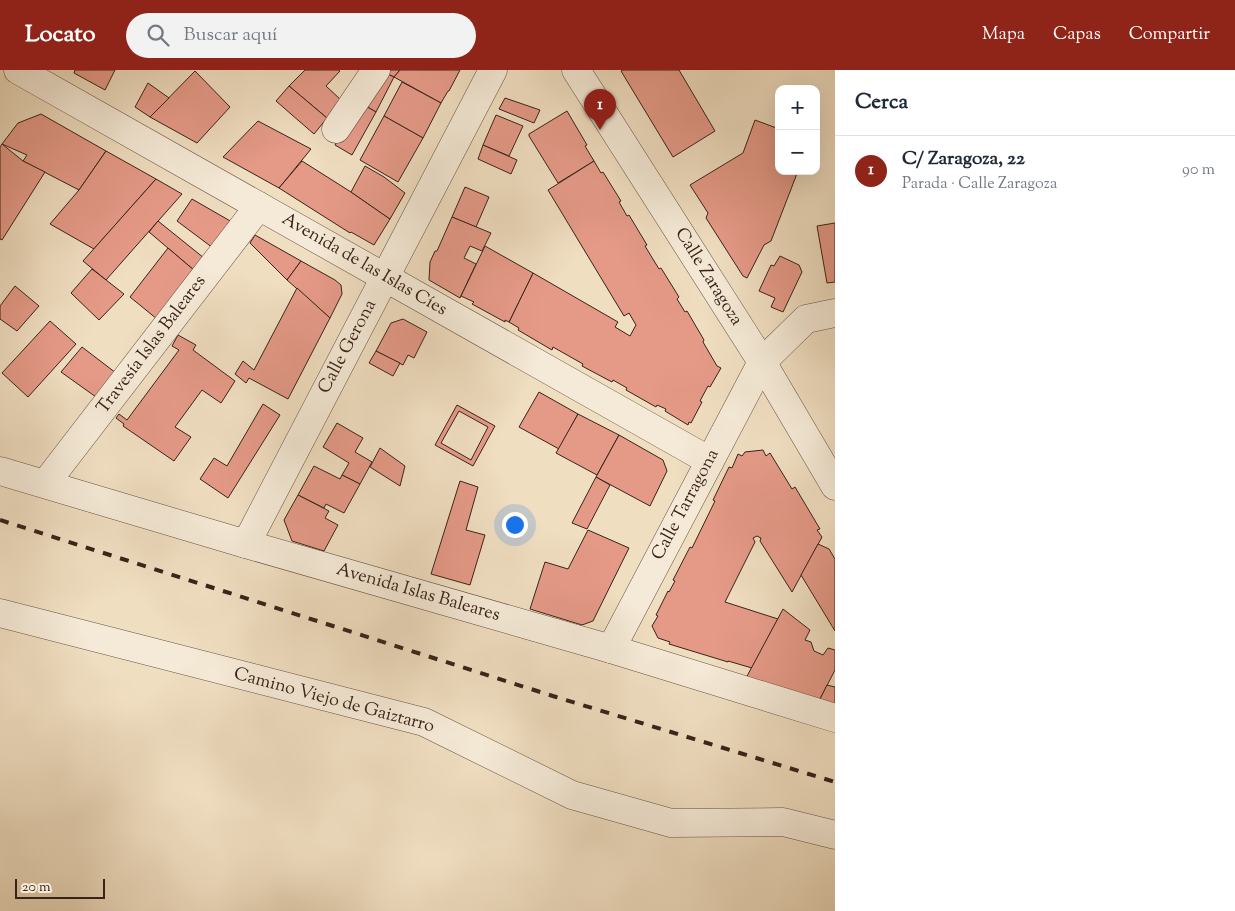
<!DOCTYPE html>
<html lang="es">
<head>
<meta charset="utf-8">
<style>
  body { margin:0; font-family:"Sorts Mill Goudy",serif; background:#f2f2f3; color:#1f2937 }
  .controls { position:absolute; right:15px; top:15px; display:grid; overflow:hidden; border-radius:10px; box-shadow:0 5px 20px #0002 }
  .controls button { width:45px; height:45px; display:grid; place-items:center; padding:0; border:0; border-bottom:1px solid #e0e1e3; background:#fff; color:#1f2937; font:25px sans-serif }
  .scale { position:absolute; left:15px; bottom:12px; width:90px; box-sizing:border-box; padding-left:5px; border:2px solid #392219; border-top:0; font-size:14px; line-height:18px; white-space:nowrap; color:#392219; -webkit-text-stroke:4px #f5ead7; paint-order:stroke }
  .you { position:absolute; left:514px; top:454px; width:18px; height:18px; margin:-12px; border:4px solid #fff; border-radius:50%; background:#1a73e8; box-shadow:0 0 0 8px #1a73e833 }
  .badge { display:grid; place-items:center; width:32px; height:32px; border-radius:50%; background:#8f2418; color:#fff; font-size:16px; font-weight:700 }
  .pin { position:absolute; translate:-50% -41px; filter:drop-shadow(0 1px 2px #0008) }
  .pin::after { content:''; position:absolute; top:26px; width:18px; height:15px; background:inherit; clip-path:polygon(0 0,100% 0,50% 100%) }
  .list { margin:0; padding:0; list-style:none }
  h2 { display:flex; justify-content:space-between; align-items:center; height:65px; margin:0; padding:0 20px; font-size:21px }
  h2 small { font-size:16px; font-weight:400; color:#747a83 }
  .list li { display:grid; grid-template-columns:32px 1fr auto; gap:15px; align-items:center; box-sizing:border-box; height:70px; padding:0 20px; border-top:1px solid #e0e1e3 }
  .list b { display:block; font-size:19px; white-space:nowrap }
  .list p { margin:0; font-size:16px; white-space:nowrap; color:#747a83 }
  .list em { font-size:16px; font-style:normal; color:#747a83 }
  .icon { flex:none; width:28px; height:28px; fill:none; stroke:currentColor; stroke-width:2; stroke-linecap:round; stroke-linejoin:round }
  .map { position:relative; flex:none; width:835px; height:841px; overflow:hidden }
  header { display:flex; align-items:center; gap:30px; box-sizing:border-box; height:70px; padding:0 25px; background:#8f2418; color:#fff }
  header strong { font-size:24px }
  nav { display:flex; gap:28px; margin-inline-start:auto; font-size:18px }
  .search { width:350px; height:45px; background:#f2f2f3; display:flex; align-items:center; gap:12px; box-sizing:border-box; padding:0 18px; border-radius:28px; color:#747a83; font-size:19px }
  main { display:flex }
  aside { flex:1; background:#fff }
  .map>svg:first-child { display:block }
</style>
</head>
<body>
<header>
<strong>Locato</strong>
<div class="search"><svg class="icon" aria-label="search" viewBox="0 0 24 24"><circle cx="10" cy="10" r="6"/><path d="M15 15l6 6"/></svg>Buscar aquí</div>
<nav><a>Mapa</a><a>Capas</a><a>Compartir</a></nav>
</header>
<main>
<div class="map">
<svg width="835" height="841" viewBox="0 0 835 841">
  <rect width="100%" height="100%" fill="#f0dec1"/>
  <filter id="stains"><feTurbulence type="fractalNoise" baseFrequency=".004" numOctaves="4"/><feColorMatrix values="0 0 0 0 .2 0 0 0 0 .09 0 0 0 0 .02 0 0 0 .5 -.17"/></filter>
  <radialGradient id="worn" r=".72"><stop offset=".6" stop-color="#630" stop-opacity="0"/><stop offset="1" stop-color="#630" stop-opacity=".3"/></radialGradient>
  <!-- building -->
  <g fill="#e59a88" stroke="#392219" fill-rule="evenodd">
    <path d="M75 0H115L105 20 74 3Z"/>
    <path d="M305 0H338L340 1 326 16 341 30 327 48 289 16Z"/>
    <path d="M382 0H400L394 7 381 1Z"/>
    <path d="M400 0H460L449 21H448L441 33 394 7Z"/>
    <path d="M623 0H679L715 61 673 87 621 1Z"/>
    <path d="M195 1 230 37 197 73 150 47Z"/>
    <path d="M381 1 394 7 376 42 359 32Z"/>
    <path d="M402 12 441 33 423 68 384 46Z"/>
    <path d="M148 13 169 28 150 47 135 37Z"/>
    <path d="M289 16 327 48 314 64 276 31Z"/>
    <path d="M505 28 540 40 534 53 499 39Z"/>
    <path d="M359 32 376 42 352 85 335 75Z"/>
    <path d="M567 41 587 75 585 76 594 91 558 113 529 66V64Z"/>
    <path d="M41 44 106 81 79 120 23 91 27 85 2 74 18 53Z"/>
    <path d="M496 45 523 56 509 86 483 75Z"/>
    <path d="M384 46 423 68 398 112 360 90Z"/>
    <path d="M755 50 779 59V101H798L771 171 764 175 747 208 743 206 706 148 708 143 690 115 743 83Z"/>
    <path d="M258 51 311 79 279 118 223 87Z"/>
    <path d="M2 74 23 91 45 102 2 170 0 169V77Z"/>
    <path d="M483 75 517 90 511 104 478 89Z"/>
    <path d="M106 81 156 109 94 179 50 154 79 120Z"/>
    <path d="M302 91 351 122 390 149 374 175 351 162 350 163 279 118Z"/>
    <path d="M594 91 601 103 603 102 621 131 619 132 627 146 629 145 647 175 645 176 659 199 661 198 679 227 677 229 685 242 687 241 704 270 703 272 717 296 721 298 710 317 708 316 700 331 702 332 691 353 689 352 688 355 665 341 666 339 657 335 656 337 626 320 627 318 613 310 612 312 582 296 583 294 553 277 552 280 518 260 519 258 509 252 533 203 618 252 615 257 630 266 636 255 629 243 624 246 548 120Z"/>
    <path d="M365 96 384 107 405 123 390 149 351 122Z"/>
    <path d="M156 109 182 124 106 210 83 191Z"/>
    <path d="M465 117 489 127 476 157 452 147Z"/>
    <path d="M192 129 232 152 213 178 177 151Z"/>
    <path d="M452 147 491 163 482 181 470 176 464 188 476 194 460 228 429 210 430 192 435 181H437Z"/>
    <path d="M158 151 204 188 195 201 149 162Z"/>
    <path d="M835 153V212L827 213 817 156Z"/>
    <path d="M255 165 301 191 287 210 250 173Z"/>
    <path d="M485 176 533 203 509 252 505 250V252L472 234 474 232 461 226Z"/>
    <path d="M168 178 195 201 157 249 130 227Z"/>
    <path d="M780 186 799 195 802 202 783 242 771 237 775 228 759 221 771 195 774 196Z"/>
    <path d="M301 191 335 210 341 215 342 224 330 248 287 210Z"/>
    <path d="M92 199 124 224 99 250 71 223Z"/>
    <path d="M15 216 39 236 17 261 0 249V236Z"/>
    <path d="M297 218 330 248 288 329 249 308 246 313 235 304 243 291 254 300Z"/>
    <path d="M403 249 427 262 414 288 408 285 403 295 376 281 391 253Z"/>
    <path d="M50 251 76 274 28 327 2 303Z"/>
    <path d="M178 265 196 275 193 280 235 311 221 333 202 320 175 357 191 367 174 391 123 356 124 354 116 348 119 344 127 350 179 280 172 276Z"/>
    <path d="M82 277 116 303 96 327 61 302Z"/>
    <path d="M376 281 400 293 393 306 369 293Z"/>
    <path d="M539 322 578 344 559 379 519 357Z"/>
    <path d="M263 334 280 345 228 428 200 409 214 388 227 396Z"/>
    <path d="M457 335 495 356 473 396 435 375ZM459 341 488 357 471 390 441 373Z"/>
    <path d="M578 344 619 365 597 405 556 383Z"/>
    <path d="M337 353 363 368 355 382 372 392 360 414 342 405 349 393 323 377Z"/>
    <path d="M619 365 663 390 667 401 650 436 596 407Z"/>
    <path d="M380 378 405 396 400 416 370 397Z"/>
    <path d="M763 380 766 386 770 383 792 419 795 417 820 459 817 460 822 467 792 522 760 471 761 468 757 466 753 468 755 472 725 532 778 549 752 598 728 591V592L669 574 670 572 658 568 652 556 658 546 656 545 668 521 669 522 675 511 673 510 690 477 692 478 715 431 713 430 729 397 732 398 738 384 742 386 745 382Z"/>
    <path d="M314 396 340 409 342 405 360 414 344 443 326 434 324 438 298 425Z"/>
    <path d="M596 407 610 415 587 459 572 453Z"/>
    <path d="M460 411 478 417 466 460 485 465 470 515 431 504Z"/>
    <path d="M298 425 329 441 325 448 338 455 324 481 292 471 284 450Z"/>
    <path d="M588 460 629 478 593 551 582 555 530 539 545 492 568 499Z"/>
    <path d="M818 474 829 479 835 489V561L801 505Z"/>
    <path d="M783 539 810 560 805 570 811 572 814 581 823 585 828 578 835 580V600L819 631 746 608Z"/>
    <path d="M827 615 835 617V636L819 631Z"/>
  </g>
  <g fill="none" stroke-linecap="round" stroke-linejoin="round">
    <defs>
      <g id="minor">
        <path d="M18 0 710 391"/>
        <path d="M576 0 762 292 835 416"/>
        <path d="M336 59 376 0"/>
        <path d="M0 401 246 474 611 579 835 648"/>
        <path d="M45 414 259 136"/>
        <path d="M246 474 493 0"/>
        <path d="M0 543 424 652 572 725 671 753 783 752 835 765"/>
        <path d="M611 579 762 292 806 249 835 243"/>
      </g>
    </defs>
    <!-- minor casing -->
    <use href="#minor" stroke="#675143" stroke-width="29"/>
    <!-- minor -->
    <use href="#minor" stroke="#f5ead7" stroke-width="28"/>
    <!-- rail -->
    <path stroke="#392219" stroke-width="4" stroke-dasharray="9 9" stroke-linecap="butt" d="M0 450 556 627 835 712"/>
  </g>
  <g text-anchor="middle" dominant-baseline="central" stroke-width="4" stroke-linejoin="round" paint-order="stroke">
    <!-- street labels -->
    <g font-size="18" fill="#392219" stroke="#f5ead7">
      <text transform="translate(364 195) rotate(30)">Avenida de las Islas Cíes</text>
      <text transform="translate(708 207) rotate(58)">Calle Zaragoza</text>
      <text transform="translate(152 275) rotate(-53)">Travesía Islas Baleares</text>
      <text transform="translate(348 277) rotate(-62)">Calle Gerona</text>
      <text transform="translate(686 435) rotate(-62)">Calle Tarragona</text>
      <text transform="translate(418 523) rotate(16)">Avenida Islas Baleares</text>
      <text transform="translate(334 631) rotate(15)">Camino Viejo de Gaiztarro</text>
    </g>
  </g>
  <rect width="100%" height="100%" filter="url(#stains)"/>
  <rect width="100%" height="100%" fill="url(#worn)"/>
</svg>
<div class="controls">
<button>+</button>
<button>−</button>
</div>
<div class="scale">20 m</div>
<div class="you"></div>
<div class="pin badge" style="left:600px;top:60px">1</div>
</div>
<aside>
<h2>Cerca<small></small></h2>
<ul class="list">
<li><span class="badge">1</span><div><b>C/ Zaragoza, 22</b><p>Parada · Calle Zaragoza</p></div><em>90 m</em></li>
</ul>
</aside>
</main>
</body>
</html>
